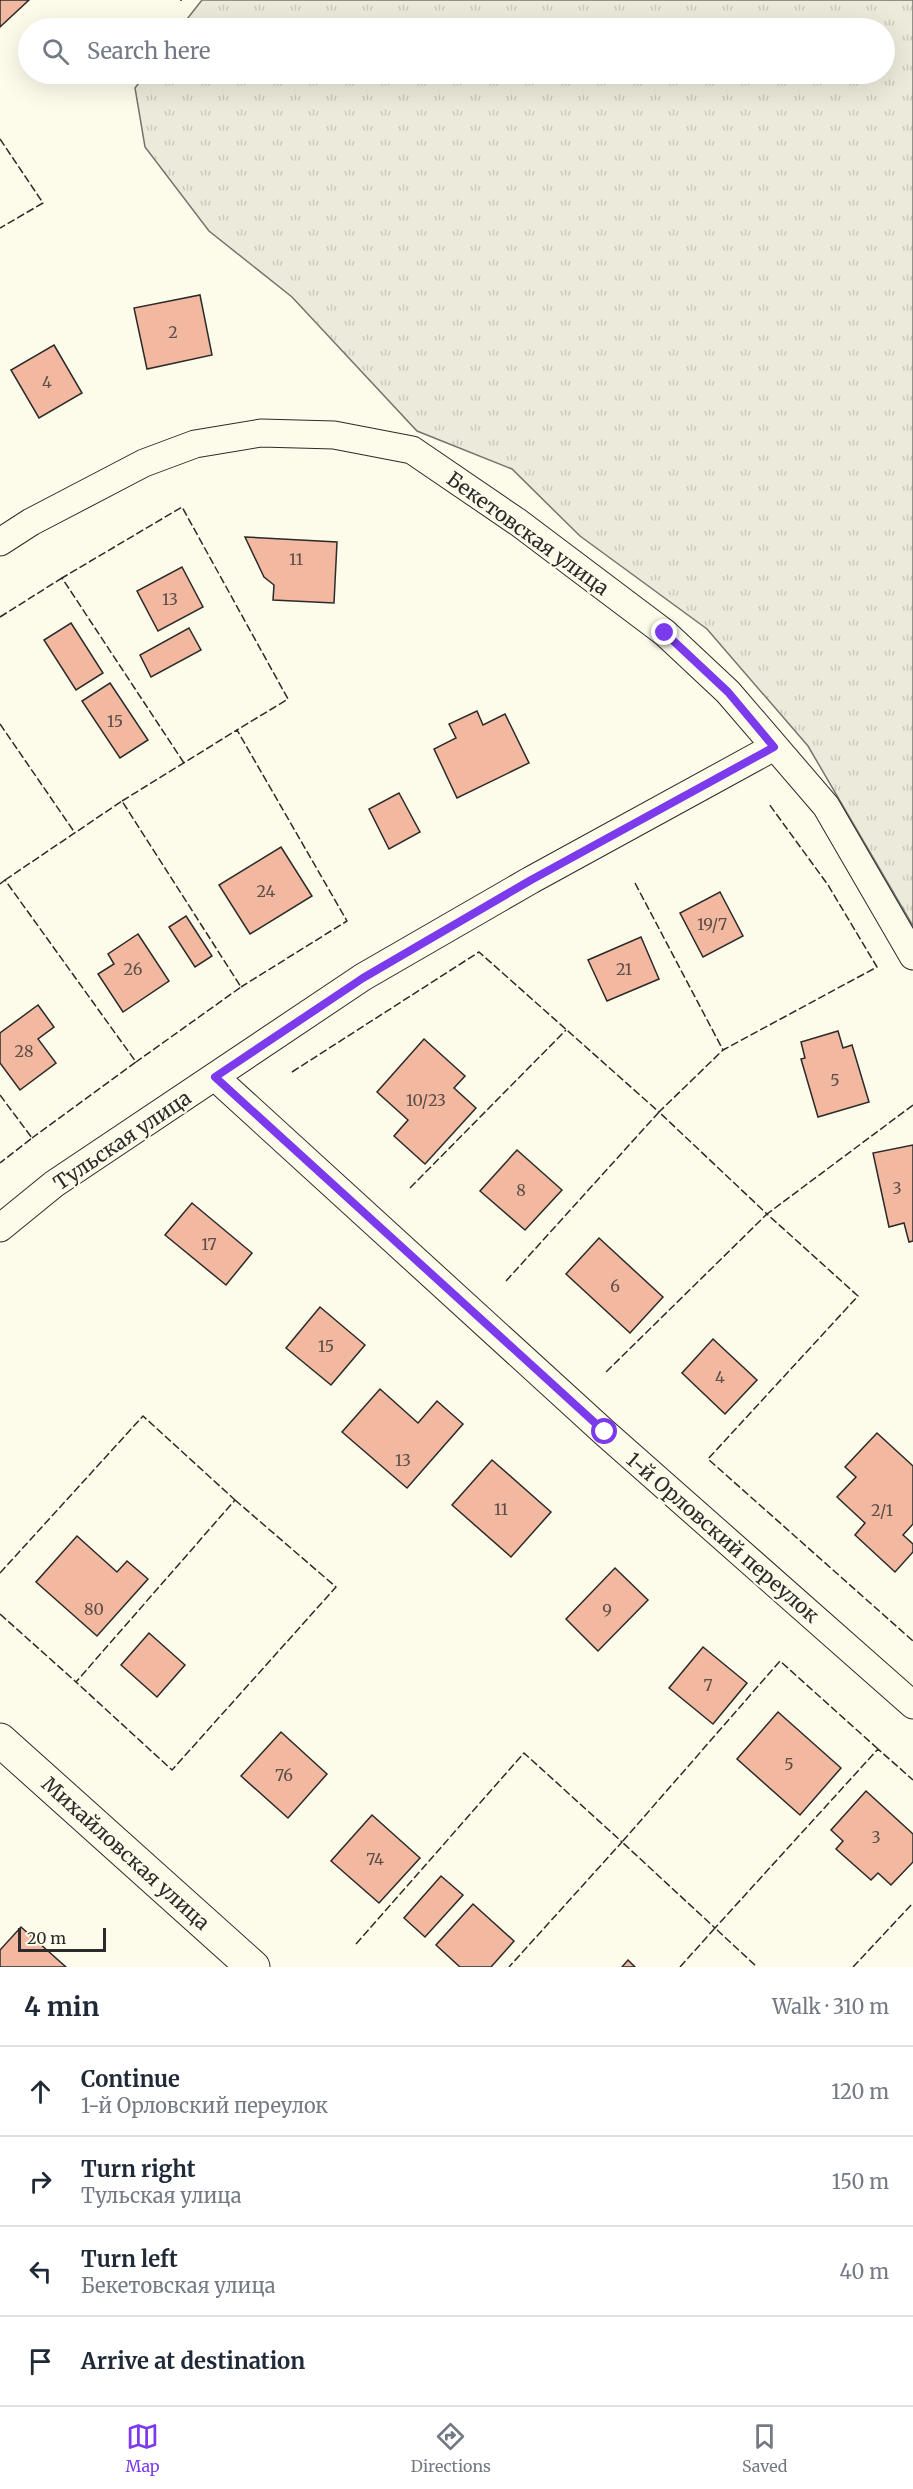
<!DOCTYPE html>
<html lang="en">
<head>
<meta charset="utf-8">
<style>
  body { margin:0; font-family:Merriweather,serif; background:#f2f2f3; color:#1f2937 }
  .scale { position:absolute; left:18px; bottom:15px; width:88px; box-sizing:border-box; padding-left:6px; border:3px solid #2b2b2b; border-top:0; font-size:16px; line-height:21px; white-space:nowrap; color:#2b2b2b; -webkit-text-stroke:4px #fdfbea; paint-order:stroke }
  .stop { position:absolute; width:18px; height:18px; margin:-14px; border:4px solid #7c3aed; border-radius:50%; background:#fff }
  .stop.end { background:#7c3aed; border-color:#fff; box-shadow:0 2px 6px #0008 }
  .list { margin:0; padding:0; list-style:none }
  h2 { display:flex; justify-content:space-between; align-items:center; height:78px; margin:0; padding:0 24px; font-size:26px }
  h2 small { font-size:20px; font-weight:400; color:#747a83 }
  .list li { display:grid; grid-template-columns:39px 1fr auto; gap:18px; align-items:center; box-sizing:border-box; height:90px; padding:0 24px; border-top:2px solid #e0e1e3 }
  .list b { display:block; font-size:22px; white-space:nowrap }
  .list p { margin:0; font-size:20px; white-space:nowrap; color:#747a83 }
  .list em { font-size:20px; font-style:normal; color:#747a83 }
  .icon { flex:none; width:33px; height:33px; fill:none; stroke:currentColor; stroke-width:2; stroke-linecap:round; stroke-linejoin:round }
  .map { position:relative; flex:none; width:913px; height:1967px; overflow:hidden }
  .search { position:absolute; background:#fff; box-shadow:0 6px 24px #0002; left:18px; right:18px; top:18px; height:66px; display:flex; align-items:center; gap:15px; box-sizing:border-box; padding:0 21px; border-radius:33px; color:#747a83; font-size:22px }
  .sheet { height:438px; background:#fff }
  nav { display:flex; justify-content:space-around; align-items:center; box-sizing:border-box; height:84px; border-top:2px solid #e0e1e3; background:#fff; font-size:16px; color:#747a83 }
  nav a { display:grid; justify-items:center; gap:3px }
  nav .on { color:#7c3aed }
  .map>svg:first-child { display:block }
</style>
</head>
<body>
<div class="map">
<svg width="913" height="1967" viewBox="0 0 913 1967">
  <defs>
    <pattern id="grass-tufts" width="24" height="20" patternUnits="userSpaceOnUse" patternTransform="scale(1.5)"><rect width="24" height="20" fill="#ecebdb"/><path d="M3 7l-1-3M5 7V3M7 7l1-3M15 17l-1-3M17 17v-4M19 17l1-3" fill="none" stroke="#cbcabc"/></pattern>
  </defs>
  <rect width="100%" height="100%" fill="#fdfbea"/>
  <!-- grass -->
  <path fill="url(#grass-tufts)" stroke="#74746e" stroke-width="1.5" d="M202 0H913V926L808 746 707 629 580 536 512 469 417 431 292 297 209 231 145 147 135 88 146 74H884V28H180Z"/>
  <!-- building -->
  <g fill="#f2b8a0" stroke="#2b2b2b" stroke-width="1.5">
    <path d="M0 0H29L0 27Z"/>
    <path d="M200 295 212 355 147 369 134 308Z"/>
    <path d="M54 345 82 393 39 418 11 370Z"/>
    <path d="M245 537 337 542 334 603 273 600 274 585 264 577Z"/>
    <path d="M182 567 203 607 158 631 137 591Z"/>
    <path d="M71 623 103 673 76 690 44 640Z"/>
    <path d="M189 628 201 650 151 677 140 655Z"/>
    <path d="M110 683 148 740 120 758 82 701Z"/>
    <path d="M477 711 483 725 505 714 529 763 457 798 434 749 456 738 449 724Z"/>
    <path d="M399 793 420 832 389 849 369 809Z"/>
    <path d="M281 847 312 896 250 934 219 885Z"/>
    <path d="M720 892 743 936 703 957 680 913Z"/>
    <path d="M186 916 212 956 195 967 169 927Z"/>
    <path d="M138 934 169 981 123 1012 98 974 114 964 108 954Z"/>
    <path d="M641 937 659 979 607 1001 588 960Z"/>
    <path d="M38 1005 54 1027 38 1039 56 1063 20 1090 0 1063V1033Z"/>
    <path d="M838 1031 843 1048 852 1045 869 1102 818 1117 801 1059 805 1058 801 1042Z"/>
    <path d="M424 1039 465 1076 454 1088 476 1108 425 1164 394 1136 408 1120 377 1092Z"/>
    <path d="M913 1145V1241L909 1242 904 1223 889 1227 873 1153Z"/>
    <path d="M517 1150 562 1190 525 1230 480 1191Z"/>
    <path d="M192 1203 252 1253 226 1285 165 1235Z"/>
    <path d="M599 1238 663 1297 630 1333 566 1274Z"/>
    <path d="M320 1307 365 1345 331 1385 286 1348Z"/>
    <path d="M713 1339 757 1380 725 1414 682 1373Z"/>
    <path d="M380 1389 418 1423 437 1401 463 1424 407 1488 342 1432Z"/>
    <path d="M877 1433 913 1466V1524L903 1535 913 1544V1552L895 1572 855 1535 865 1523 837 1497 856 1477 845 1467Z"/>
    <path d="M492 1460 551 1512 511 1557 452 1505Z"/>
    <path d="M77 1536 117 1572 127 1561 148 1579 97 1636 36 1582Z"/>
    <path d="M615 1568 648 1600 598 1651 566 1619Z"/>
    <path d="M149 1633 185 1665 157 1697 121 1665Z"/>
    <path d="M703 1647 747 1683 713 1724 669 1688Z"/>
    <path d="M778 1712 841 1768 800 1815 737 1759Z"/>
    <path d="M281 1732 327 1774 288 1818 241 1776Z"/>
    <path d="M866 1791 913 1834V1862L891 1885 878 1873 871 1880 836 1849 843 1841 831 1830Z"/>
    <path d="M372 1815 420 1858 379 1903 331 1861Z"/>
    <path d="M441 1876 463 1895 425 1937 404 1918Z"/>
    <path d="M473 1904 514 1941 491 1967H460L436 1945Z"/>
    <path d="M21 1927 66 1967H0V1950Z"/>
    <path d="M628 1960 635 1967H622Z"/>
  </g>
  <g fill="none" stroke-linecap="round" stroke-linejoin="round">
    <defs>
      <g id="street">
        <path d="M0 542 31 522 144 463 195 444 261 433 334 435 412 450 519 523 665 633 728 692 826 806 913 956"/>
        <path d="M215 1077 605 1433 913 1705"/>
        <path d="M0 1228 54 1184 363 977 531 880 774 747"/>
      </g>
      <path id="secondary" d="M0 1740 253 1967"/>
    </defs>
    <!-- street casing -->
    <use href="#street" stroke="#2b2b2b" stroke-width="29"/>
    <!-- secondary casing -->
    <use href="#secondary" stroke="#2b2b2b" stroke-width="35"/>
    <!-- street -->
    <use href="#street" stroke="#fdfbea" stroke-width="27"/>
    <!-- secondary -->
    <use href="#secondary" stroke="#fdfbea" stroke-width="33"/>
    <!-- fence -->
    <g stroke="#2b2b2b" stroke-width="1.5" stroke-dasharray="8 3" stroke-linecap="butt">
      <path d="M180 0H182"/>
      <path d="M0 139 43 203 0 228"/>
      <path d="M0 617 62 578"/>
      <path d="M0 724 75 833"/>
      <path d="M184 763 62 578 182 507 288 699 237 730"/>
      <path d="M122 801 237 730 347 921 241 987"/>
      <path d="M5 880 122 801 241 987 136 1062"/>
      <path d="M635 883 723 1050 877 967 828 885 769 804"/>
      <path d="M0 884 5 880 136 1062 32 1138"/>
      <path d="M292 1072 479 952 659 1112 723 1050"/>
      <path d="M0 1095 32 1138 0 1163"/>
      <path d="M913 1105 767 1214 858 1296 708 1459 913 1641"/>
      <path d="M410 1188 566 1030"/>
      <path d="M506 1281 659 1112 767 1214 605 1373"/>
      <path d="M235 1500 336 1587 172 1770 76 1682Z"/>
      <path d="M0 1573 143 1416 235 1500"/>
      <path d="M0 1614 76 1682"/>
      <path d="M878 1749 780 1661 622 1842 715 1928 878 1749 913 1780"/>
      <path d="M356 1944 524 1753 622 1842 509 1967"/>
      <path d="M680 1967 715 1928 757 1967"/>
      <path d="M853 1967 913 1903"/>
    </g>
  </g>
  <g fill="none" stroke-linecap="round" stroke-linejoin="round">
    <!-- route -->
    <path stroke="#7c3aed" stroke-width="8" d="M605 1432 215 1077 363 978 531 880 774 747 728 692 665 633"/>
  </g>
  <g text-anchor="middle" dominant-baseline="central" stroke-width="4.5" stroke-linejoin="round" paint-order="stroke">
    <!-- number labels -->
    <g font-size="16" fill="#5d4e48">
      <text x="173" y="332">2</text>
      <text x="47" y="382">4</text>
      <text x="296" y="559">11</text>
      <text x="170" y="599">13</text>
      <text x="115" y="721">15</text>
      <text x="266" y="891">24</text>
      <text x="712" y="924">19/7</text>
      <text x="133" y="969">26</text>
      <text x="624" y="969">21</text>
      <text x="24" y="1051">28</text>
      <text x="835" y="1080">5</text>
      <text x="426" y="1100">10/23</text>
      <text x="897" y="1188">3</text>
      <text x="521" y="1190">8</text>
      <text x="209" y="1244">17</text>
      <text x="615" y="1286">6</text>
      <text x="326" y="1346">15</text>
      <text x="720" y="1377">4</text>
      <text x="403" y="1460">13</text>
      <text x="501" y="1509">11</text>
      <text x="882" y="1510">2/1</text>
      <text x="94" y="1609">80</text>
      <text x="607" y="1610">9</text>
      <text x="708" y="1685">7</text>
      <text x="789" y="1764">5</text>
      <text x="284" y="1775">76</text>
      <text x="876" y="1837">3</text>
      <text x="375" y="1859">74</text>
    </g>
    <!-- street labels -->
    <g font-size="20" fill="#2b2b2b" stroke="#fdfbea">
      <text transform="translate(528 533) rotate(36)">Бекетовская улица</text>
      <text transform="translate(122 1140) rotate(-34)">Тульская улица</text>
      <text transform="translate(723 1537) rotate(41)">1-й Орловский переулок</text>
      <text transform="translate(126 1853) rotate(42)">Михайловская улица</text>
    </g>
  </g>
</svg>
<div class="scale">20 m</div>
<div class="stop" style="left:605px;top:1432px"></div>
<div class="stop end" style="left:665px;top:633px"></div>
<div class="search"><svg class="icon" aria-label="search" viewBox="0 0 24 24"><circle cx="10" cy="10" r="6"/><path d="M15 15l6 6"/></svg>Search here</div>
</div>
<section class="sheet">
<h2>4 min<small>Walk · 310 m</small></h2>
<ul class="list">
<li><svg class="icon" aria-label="ahead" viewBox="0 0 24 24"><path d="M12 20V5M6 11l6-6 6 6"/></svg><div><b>Continue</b><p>1-й Орловский переулок</p></div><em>120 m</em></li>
<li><svg class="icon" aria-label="right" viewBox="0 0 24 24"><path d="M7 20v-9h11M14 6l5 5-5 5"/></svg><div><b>Turn right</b><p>Тульская улица</p></div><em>150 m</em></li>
<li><svg class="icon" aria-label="left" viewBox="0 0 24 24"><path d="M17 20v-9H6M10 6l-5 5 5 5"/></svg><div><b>Turn left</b><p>Бекетовская улица</p></div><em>40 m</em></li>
<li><svg class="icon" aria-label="arrive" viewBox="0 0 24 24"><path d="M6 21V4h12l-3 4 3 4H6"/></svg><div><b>Arrive at destination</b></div></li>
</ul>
</section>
<nav>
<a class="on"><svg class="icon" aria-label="map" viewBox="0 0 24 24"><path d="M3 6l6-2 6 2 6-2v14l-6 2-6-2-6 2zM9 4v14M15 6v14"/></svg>Map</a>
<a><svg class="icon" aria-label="directions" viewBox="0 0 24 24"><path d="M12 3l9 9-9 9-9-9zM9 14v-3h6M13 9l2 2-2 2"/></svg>Directions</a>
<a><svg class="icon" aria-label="saved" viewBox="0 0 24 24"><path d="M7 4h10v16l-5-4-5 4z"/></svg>Saved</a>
</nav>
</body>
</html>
